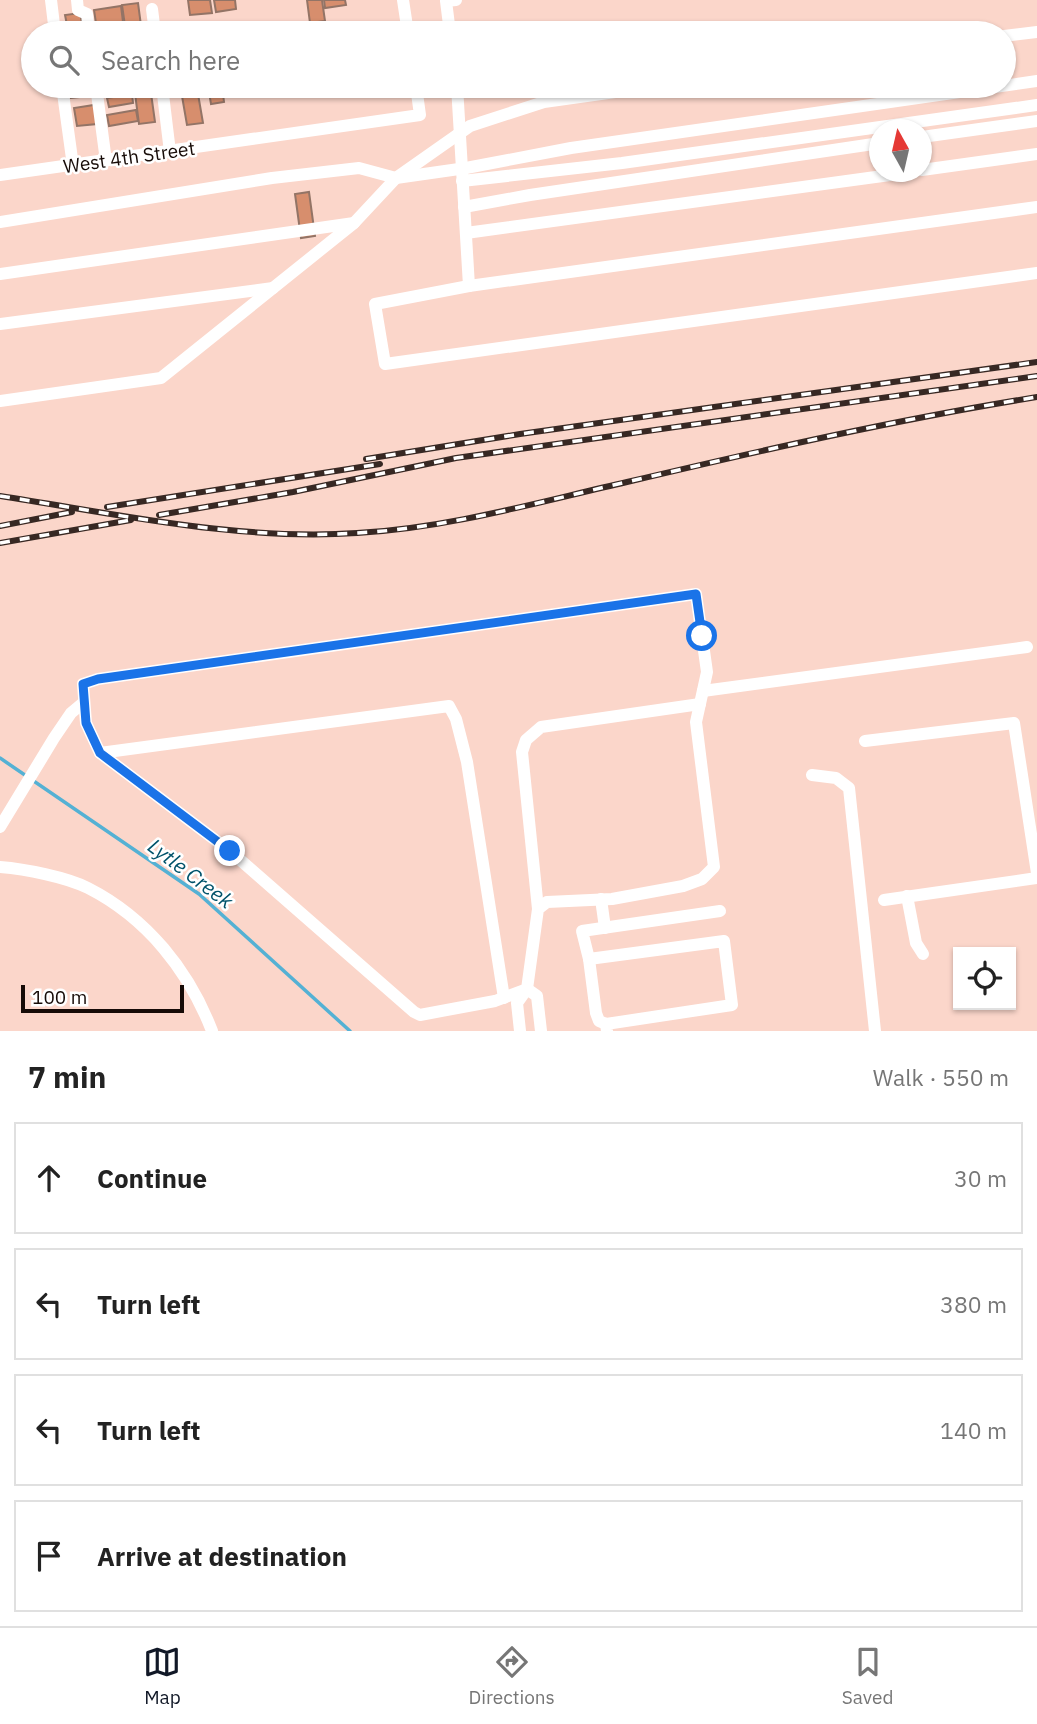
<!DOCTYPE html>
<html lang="en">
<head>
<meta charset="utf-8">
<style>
  body { margin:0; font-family:"IBM Plex Sans",sans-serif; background:#f2f2f2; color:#222 }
  .controls { position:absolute; right:21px; bottom:21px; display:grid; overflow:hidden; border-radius:0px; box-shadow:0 2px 5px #0004 }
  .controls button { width:63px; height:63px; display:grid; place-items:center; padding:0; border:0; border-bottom:2px solid #e0e0e0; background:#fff; color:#222; font:35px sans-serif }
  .compass { position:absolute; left:869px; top:119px; width:63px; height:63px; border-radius:50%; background:#fff; box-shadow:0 2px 5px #0004; rotate:352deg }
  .scale { position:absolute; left:21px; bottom:18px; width:163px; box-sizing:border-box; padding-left:7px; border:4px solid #160b07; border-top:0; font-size:19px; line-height:24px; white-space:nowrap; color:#160b07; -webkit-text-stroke:5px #fff; paint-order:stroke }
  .stop { position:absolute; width:21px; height:21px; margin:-16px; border:5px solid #1a73e8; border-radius:50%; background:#fff }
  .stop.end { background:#1a73e8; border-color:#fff; box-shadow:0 2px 7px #0008 }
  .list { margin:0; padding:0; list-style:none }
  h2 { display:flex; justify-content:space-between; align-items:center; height:91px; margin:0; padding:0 28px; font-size:30px }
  h2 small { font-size:23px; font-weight:400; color:#767676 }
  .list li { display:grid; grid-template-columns:46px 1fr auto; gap:21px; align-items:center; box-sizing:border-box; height:112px; margin:0 14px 14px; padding:0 14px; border:2px solid #e0e0e0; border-radius:0px }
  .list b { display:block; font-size:26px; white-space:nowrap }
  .list em { font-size:23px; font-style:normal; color:#767676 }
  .icon { flex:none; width:38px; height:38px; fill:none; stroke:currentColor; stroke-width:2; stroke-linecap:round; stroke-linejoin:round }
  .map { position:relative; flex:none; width:1037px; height:1031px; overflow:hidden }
  .search { position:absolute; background:#fff; box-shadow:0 2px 5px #0004; left:21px; right:21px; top:21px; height:77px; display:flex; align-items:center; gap:18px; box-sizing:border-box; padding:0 24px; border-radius:38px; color:#767676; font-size:26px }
  .sheet { height:595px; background:#fff }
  nav { display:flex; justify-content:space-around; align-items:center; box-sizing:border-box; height:98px; border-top:2px solid #e0e0e0; background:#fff; font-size:19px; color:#767676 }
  nav a { display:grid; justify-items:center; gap:4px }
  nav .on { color:#111827 }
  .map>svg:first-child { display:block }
</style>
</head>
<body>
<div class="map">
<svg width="1037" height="1031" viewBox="0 0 1037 1031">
  <rect width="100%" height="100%" fill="#fbd6ca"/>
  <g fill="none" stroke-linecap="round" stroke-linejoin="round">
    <!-- stream -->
    <path stroke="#54b1d4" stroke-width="3.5" d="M0 758 199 894 350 1031"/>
  </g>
  <!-- building -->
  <g fill="#d78e6d" stroke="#937466" stroke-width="2">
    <path d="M188 0H210L212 13 190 15Z"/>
    <path d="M214 0H235L236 9 216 12Z"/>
    <path d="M307 0H322L325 21 310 23Z"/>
    <path d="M324 0H345L346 5 325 8Z"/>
    <path d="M138 3 142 33H126L122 5Z"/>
    <path d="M121 6 123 22 117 23 118 27 97 30 94 10Z"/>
    <path d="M80 13 82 23 67 25 65 15Z"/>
    <path d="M88 86 89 96 71 98 70 88Z"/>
    <path d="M106 86H131L132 89H127V93L108 96Z"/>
    <path d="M134 86H150L155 122 139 124Z"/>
    <path d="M208 86H222L224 102 211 104Z"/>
    <path d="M132 94 133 103 109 107 107 98Z"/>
    <path d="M198 94 203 123 187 125 182 96Z"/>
    <path d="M94 105 97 124 77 126 74 108Z"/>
    <path d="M136 110 138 121 109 126 107 115Z"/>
    <path d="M309 192 315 236 301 238 295 194Z"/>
  </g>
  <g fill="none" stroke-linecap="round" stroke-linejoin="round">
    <!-- minor -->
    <g stroke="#fff" stroke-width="12">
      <path d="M51 0 55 33"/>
      <path d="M77 0 78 10 87 14 89 33"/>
      <path d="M403 0 408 33"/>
      <path d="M152 9 155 33"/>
      <path d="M450 33 446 1 456 0"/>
      <path d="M813 33 869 31 870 33"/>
      <path d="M1004 36 1037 32"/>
      <path d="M62 86 73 166"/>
      <path d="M96 86 106 161"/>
      <path d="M162 86 170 152"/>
      <path d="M457 86 469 286"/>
      <path d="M922 137 1037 121"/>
      <path d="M922 170 1037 154"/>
      <path d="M0 175 420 115 416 86"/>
      <path d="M462 181 622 163 1037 105"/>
      <path d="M464 207 530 195 880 143"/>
      <path d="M1037 207 469 286 375 304 385 364 1037 273"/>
      <path d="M0 222 272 178 359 168 396 178 466 168 571 148 1037 81"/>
      <path d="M466 233 912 172"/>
      <path d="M0 274 354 223"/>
      <path d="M0 324 273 288"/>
      <path d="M0 401 161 378 354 223 396 178 470 126 544 102 658 86"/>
      <path d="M703 691 1027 647"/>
      <path d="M865 741 1014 723 1037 873"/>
      <path d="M100 753 449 706 456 719 467 762 504 998"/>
      <path d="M812 775 836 778 849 788 875 1031"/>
      <path d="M0 827 54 738 71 713 83 703"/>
      <path d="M0 867C25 869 66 877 88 888 147 918 189 971 212 1031"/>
      <path d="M907 896 916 943 923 954"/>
      <path d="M601 899 605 928"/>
      <path d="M884 900 1037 878"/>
      <path d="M538 909 522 752 526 740 541 727 700 704"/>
      <path d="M589 959 582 931 720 911"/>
      <path d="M527 989 537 996 541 1031"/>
      <path d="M606 1024 732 1005 724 941 589 959 596 1013 599 1021 606 1024 607 1031"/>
      <path d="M520 1031 517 1003 527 989 538 909 547 902 612 899 683 886 702 879 714 867 696 722 707 672 696 594 98 679 83 684 86 723 100 753 230 851 414 1012 420 1015 495 1001 527 989"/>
    </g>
    <defs>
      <g id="rail">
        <path d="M366 459 520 434 1037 362"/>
        <path d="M0 496C118 514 238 541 357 533 449 528 538 502 627 482 763 450 899 419 1037 397"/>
        <path d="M107 507 380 464"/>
        <path d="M159 515 293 492 456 458 1037 376"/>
        <path d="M0 526 72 512"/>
        <path d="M0 543 131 520"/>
      </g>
    </defs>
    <!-- rail casing -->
    <use href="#rail" stroke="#372823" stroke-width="6"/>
    <!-- rail -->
    <use href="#rail" stroke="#fff" stroke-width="3.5" stroke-dasharray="10" stroke-linecap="butt"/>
  </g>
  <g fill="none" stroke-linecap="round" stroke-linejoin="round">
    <!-- route -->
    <path stroke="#1a73e8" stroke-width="9" d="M230 851 100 753 86 723 83 684 98 679 696 594 702 636"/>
  </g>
  <g text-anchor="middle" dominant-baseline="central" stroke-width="5" stroke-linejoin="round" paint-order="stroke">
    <!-- street labels -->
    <g font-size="19" fill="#160b07" stroke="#fff">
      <text transform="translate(129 157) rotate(-8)">West 4th Street</text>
    </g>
    <!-- water labels -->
    <g font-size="21" font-style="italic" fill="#00526a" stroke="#fff">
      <text transform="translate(191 873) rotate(37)">Lytle Creek</text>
    </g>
  </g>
</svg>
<div class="controls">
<button><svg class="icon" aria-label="locate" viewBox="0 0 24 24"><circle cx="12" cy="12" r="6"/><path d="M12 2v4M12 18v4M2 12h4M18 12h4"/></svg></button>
</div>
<svg class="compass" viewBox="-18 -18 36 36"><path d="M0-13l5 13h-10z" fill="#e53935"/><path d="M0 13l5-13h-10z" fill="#767676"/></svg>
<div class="scale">100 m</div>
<div class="stop" style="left:702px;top:636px"></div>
<div class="stop end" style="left:230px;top:851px"></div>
<div class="search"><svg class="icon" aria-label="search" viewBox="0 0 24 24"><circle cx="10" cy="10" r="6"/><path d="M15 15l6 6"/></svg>Search here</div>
</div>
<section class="sheet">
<h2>7 min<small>Walk · 550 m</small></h2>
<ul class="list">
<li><svg class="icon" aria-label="ahead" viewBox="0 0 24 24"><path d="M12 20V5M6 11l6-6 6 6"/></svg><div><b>Continue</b></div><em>30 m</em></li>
<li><svg class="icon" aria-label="left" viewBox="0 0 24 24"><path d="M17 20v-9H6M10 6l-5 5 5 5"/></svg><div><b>Turn left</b></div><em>380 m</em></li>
<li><svg class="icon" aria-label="left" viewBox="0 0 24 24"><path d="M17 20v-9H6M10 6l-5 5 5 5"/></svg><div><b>Turn left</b></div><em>140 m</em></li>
<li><svg class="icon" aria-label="arrive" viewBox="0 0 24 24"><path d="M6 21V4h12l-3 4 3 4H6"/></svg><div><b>Arrive at destination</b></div></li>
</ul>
</section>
<nav>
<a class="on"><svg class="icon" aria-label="map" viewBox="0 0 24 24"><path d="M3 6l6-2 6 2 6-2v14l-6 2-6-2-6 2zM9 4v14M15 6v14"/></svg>Map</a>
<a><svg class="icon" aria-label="directions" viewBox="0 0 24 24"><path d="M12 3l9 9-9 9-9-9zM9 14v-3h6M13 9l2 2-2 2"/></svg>Directions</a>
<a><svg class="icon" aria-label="saved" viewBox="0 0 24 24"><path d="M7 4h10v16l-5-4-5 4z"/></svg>Saved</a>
</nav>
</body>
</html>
